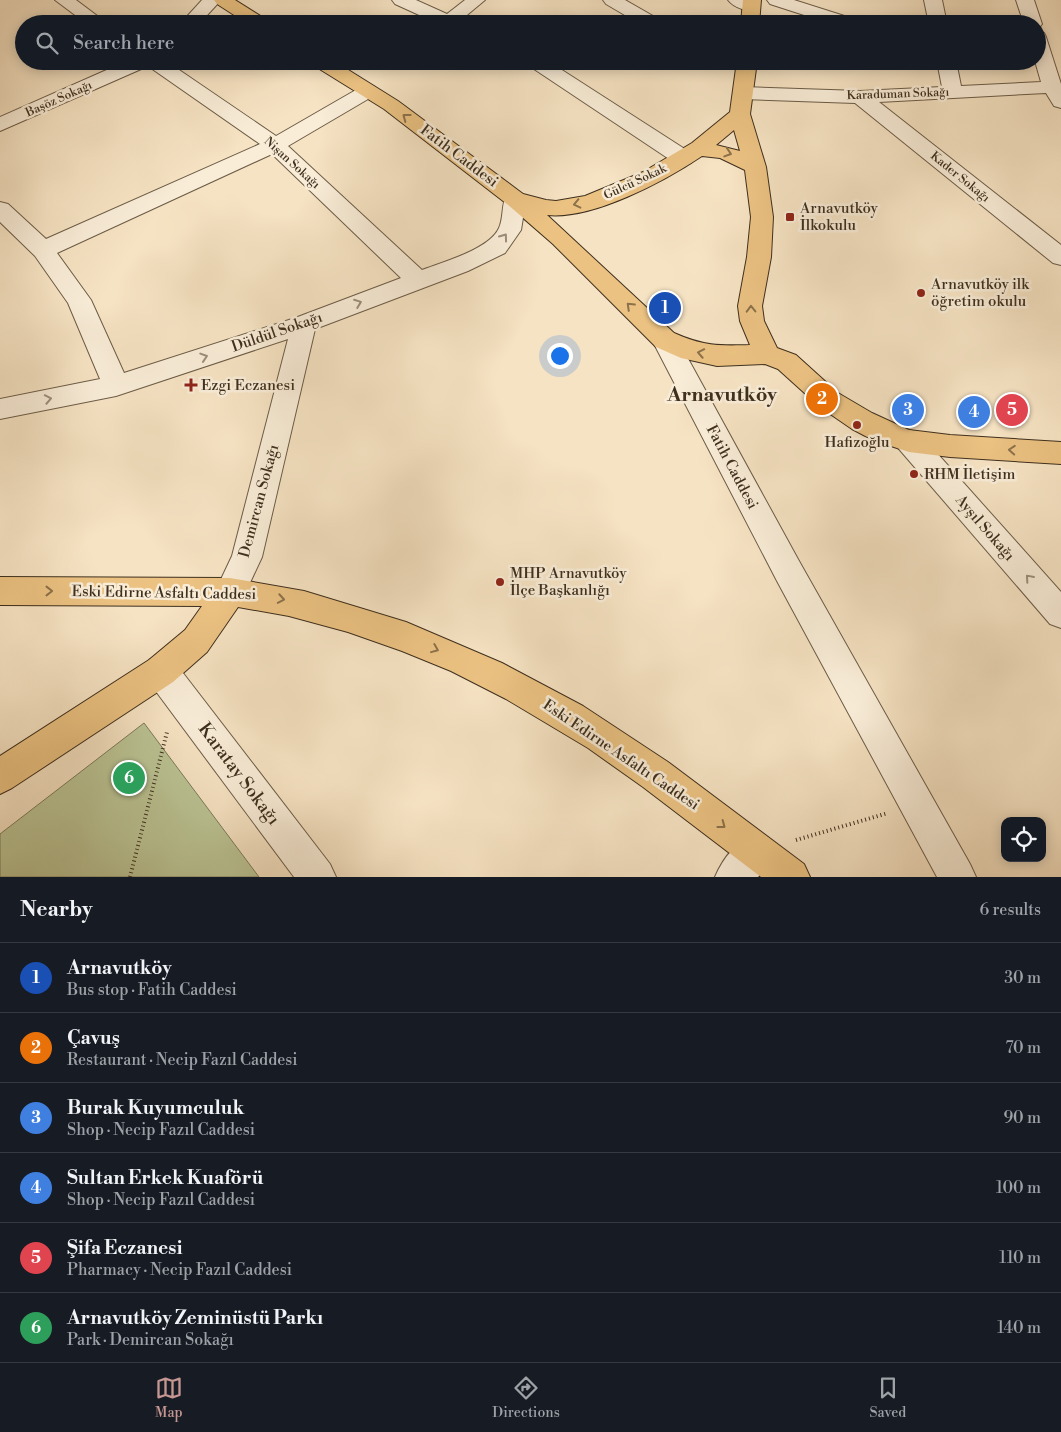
<!DOCTYPE html>
<html lang="en">
<head>
<meta charset="utf-8">
<style>
  body { margin:0; font-family:"Libre Bodoni",serif; background:#242831; color:#f1f3f6 }
  .controls { position:absolute; right:15px; bottom:15px; display:grid; overflow:hidden; border-radius:10px; box-shadow:0 2px 12px #0003 }
  .controls button { width:45px; height:45px; display:grid; place-items:center; padding:0; border:0; border-bottom:1px solid #363941; background:#171b24; color:#f1f3f6; font:25px sans-serif }
  .you { position:absolute; left:559px; top:355px; width:18px; height:18px; margin:-12px; border:4px solid #fff; border-radius:50%; background:#1a73e8; box-shadow:0 0 0 8px #1a73e833 }
  .badge { display:grid; place-items:center; width:32px; height:32px; border-radius:50%; background:#c59692; color:#fff; font-size:16px; font-weight:700 }
  .pin { position:absolute; translate:-50% -50%; border:2px solid #fff; box-shadow:0 1px 5px #0006 }
  .list { margin:0; padding:0; list-style:none }
  h2 { display:flex; justify-content:space-between; align-items:center; height:65px; margin:0; padding:0 20px; font-size:21px }
  h2 small { font-size:16px; font-weight:400; color:#9ea1a6 }
  .list li { display:grid; grid-template-columns:32px 1fr auto; gap:15px; align-items:center; box-sizing:border-box; height:70px; padding:0 20px; border-top:1px solid #363941 }
  .list b { display:block; font-size:19px; white-space:nowrap }
  .list p { margin:0; font-size:16px; white-space:nowrap; color:#9ea1a6 }
  .list em { font-size:16px; font-style:normal; color:#9ea1a6 }
  .icon { flex:none; width:28px; height:28px; fill:none; stroke:currentColor; stroke-width:2; stroke-linecap:round; stroke-linejoin:round }
  .map { position:relative; flex:none; width:1061px; height:877px; overflow:hidden }
  .search { position:absolute; background:#171b24; box-shadow:0 2px 12px #0003; left:15px; right:15px; top:15px; height:55px; display:flex; align-items:center; gap:12px; box-sizing:border-box; padding:0 18px; border-radius:28px; color:#9ea1a6; font-size:19px }
  .sheet { height:485px; background:#171b24 }
  nav { display:flex; justify-content:space-around; align-items:center; box-sizing:border-box; height:70px; border-top:1px solid #363941; background:#171b24; font-size:14px; color:#9ea1a6 }
  nav a { display:grid; justify-items:center; gap:2px }
  nav .on { color:#c59692 }
  .map>svg:first-child { display:block }
</style>
</head>
<body>
<div class="map">
<svg width="1061" height="877" viewBox="0 0 1061 877">
  <rect width="100%" height="100%" fill="#f6e3c3"/>
  <filter id="stains"><feTurbulence type="fractalNoise" baseFrequency=".004" numOctaves="4"/><feColorMatrix values="0 0 0 0 .2 0 0 0 0 .09 0 0 0 0 .02 0 0 0 .5 -.17"/></filter>
  <radialGradient id="worn" r=".72"><stop offset=".6" stop-color="#630" stop-opacity="0"/><stop offset="1" stop-color="#630" stop-opacity=".3"/></radialGradient>
  <!-- green -->
  <path fill="#bbc495" stroke="#7c7a5a" d="M144 723 259 877H0V834Z"/>
  <!-- building -->
  <path fill="#e0aa95" stroke="#9d7768" d="M195 14 211 24H177Z"/>
  <g fill="none" stroke-linecap="round" stroke-linejoin="round">
    <defs>
      <g id="minor">
        <path d="M55 0H76L108 24H87Z"/>
        <path d="M202 0H221L199 24H183L182 22Z"/>
        <path d="M392 0H416L447 14 465 0H485L461 20 464 24H439L395 4Z"/>
        <path d="M603 0H625L660 20 663 24H640L606 4Z"/>
        <path d="M728 0H752L760 6 757 10C748 12 734 8 728 0Z"/>
        <path d="M767 0H794L857 20 860 24H832L770 4Z"/>
        <path d="M924 0H942L947 24H929Z"/>
        <path d="M1016 0H1034L1042 24 1039 28H1037V24H1024Z"/>
        <path d="M1037 31 1044 33 1046 37 1061 84V108L1054 106 1046 93 879 102 1061 245V265L1053 263 855 103 743 99 736 97 733 93 736 89 743 87 860 91 942 87 937 61H956L961 86 1041 82 1035 61H1037Z"/>
        <path d="M127 61H166L276 136 361 87 368 85 375 87 378 91 375 95 288 146 422 270C443 262 490 249 499 228 504 217 501 204 507 194L515 192 523 194 526 199 521 230 505 253 468 271 315 329 262 557 241 602 230 606 219 602 215 592 232 556 288 339 116 396 0 419V399L100 379 68 303 35 256 0 222V202L8 204 46 239 260 144 148 66 0 131V117ZM272 154 401 278 295 318 124 373 91 300 57 253Z"/>
        <path d="M526 61H548L691 153 694 158 691 163 683 165 675 163 528 65Z"/>
        <path d="M665 331 674 333 799 561 970 864 976 877H937L777 581 652 340 656 333Z"/>
        <path d="M909 430 919 433 1061 592V628L1050 624 899 449 895 441 899 433Z"/>
        <path d="M161 655 173 660 330 864 336 877H294L149 682 145 671 149 660Z"/>
        <path d="M756 833 769 838 774 851 769 864 758 877H715C723 858 737 841 756 833Z"/>
      </g>
      <g id="major">
        <path d="M214 0H235L267 20 270 24H248L217 4Z"/>
        <path d="M743 0H761L759 24H741Z"/>
        <path d="M311 61H334L398 101 523 194 546 200 556 201 585 196 643 172 692 143 730 112 737 61H757L750 114 766 167 773 217 771 257 762 306 764 321 777 348 796 355 838 393 872 413 909 430 950 435 1061 442V464L950 457 909 452 873 440 852 429 820 407 778 369 765 364 717 366 681 358 656 347 553 244 507 204 384 109 313 65ZM734 130 740 151 716 145ZM702 156 720 158 745 170 751 217 747 257 738 306 740 321 750 345C719 346 703 346 674 333L547 215C592 220 665 181 702 156Z"/>
        <path d="M0 577 230 578 304 591 406 622 502 663 583 706 668 762 804 864 810 877H761L643 787 588 748 506 699 451 671 402 651 348 632 289 616 238 607 207 652 173 682 12 788 0 794V756L149 660 185 630 202 606 0 605Z"/>
      </g>
    </defs>
    <!-- minor casing -->
    <use href="#minor" stroke="#6c5c47" stroke-width="2"/>
    <!-- major casing -->
    <use href="#major" stroke="#3e2f1e" stroke-width="2"/>
    <!-- path -->
    <g stroke="#3e2f1e" stroke-width="4" stroke-dasharray="1 3" stroke-linecap="butt">
      <path d="M796 840 888 813"/>
      <path d="M130 877 167 732"/>
    </g>
    <!-- minor -->
    <use href="#minor" fill="#f9edd8" fill-rule="evenodd"/>
    <!-- major -->
    <use href="#major" fill="#ebc282" fill-rule="evenodd"/>
  </g>
  <!-- one-way arrows -->
  <defs><path id="oneway-chevron" d="M-2-3.5L2.5 0L-2 3.5" fill="none" stroke-width="1.6" stroke-linecap="round" stroke-linejoin="round" transform="scale(1.25)"/></defs>
  <g stroke="#8c714b">
    <use href="#oneway-chevron" transform="translate(406 117) rotate(-143)"/>
    <use href="#oneway-chevron" transform="translate(728 153) rotate(18)"/>
    <use href="#oneway-chevron" transform="translate(577 204) rotate(167)"/>
    <use href="#oneway-chevron" transform="translate(630 306) rotate(-136)"/>
    <use href="#oneway-chevron" transform="translate(751 309) rotate(-91)"/>
    <use href="#oneway-chevron" transform="translate(701 353) rotate(-169)"/>
    <use href="#oneway-chevron" transform="translate(1012 450) rotate(-176)"/>
    <use href="#oneway-chevron" transform="translate(49 591)"/>
    <use href="#oneway-chevron" transform="translate(281 599) rotate(10)"/>
    <use href="#oneway-chevron" transform="translate(435 649) rotate(22)"/>
    <use href="#oneway-chevron" transform="translate(722 825) rotate(37)"/>
  </g>
  <g stroke="#9c8e7b">
    <use href="#oneway-chevron" transform="translate(504 237) rotate(-54)"/>
    <use href="#oneway-chevron" transform="translate(358 303) rotate(-21)"/>
    <use href="#oneway-chevron" transform="translate(204 357) rotate(-18)"/>
    <use href="#oneway-chevron" transform="translate(48 399) rotate(-11)"/>
    <use href="#oneway-chevron" transform="translate(1029 578) rotate(-131)"/>
  </g>
  <!-- markers -->
  <g fill="#8f2418" stroke="#f9edd8" stroke-width="2">
    <rect x="785" y="212" width="10" height="10" rx="2.5"/>
    <circle cx="921" cy="293" r="5"/>
    <path d="M188.5 377.5h5v5h5v5h-5v5h-5v-5h-5v-5h5z"/>
    <circle cx="857" cy="425" r="5"/>
    <circle cx="914" cy="474" r="5"/>
    <circle cx="500" cy="582" r="5"/>
  </g>
  <g text-anchor="middle" dominant-baseline="central" stroke-width="5" stroke-linejoin="round" paint-order="stroke">
    <!-- far-street labels -->
    <g font-size="12" fill="#3e2f1e" stroke="#f9edd8">
      <text transform="translate(898 94) rotate(-2)">Karaduman Sokağı</text>
      <text transform="translate(59 99) rotate(-24)">Başöz Sokağı</text>
      <text transform="translate(292 163) rotate(42)">Nişan Sokağı</text>
      <text transform="translate(960 177) rotate(39)">Kader Sokağı</text>
      <text transform="translate(635 182) rotate(-25)">Gülcü Sokak</text>
    </g>
    <!-- street labels -->
    <g font-size="15" fill="#3e2f1e" stroke="#f9edd8">
      <text transform="translate(459 156) rotate(37)">Fatih Caddesi</text>
      <text transform="translate(277 332) rotate(-19)">Düldül Sokağı</text>
      <text transform="translate(732 467) rotate(62)">Fatih Caddesi</text>
      <text transform="translate(259 501) rotate(-75)">Demircan Sokağı</text>
      <text transform="translate(985 528) rotate(49)">Ayşıl Sokağı</text>
      <text transform="translate(164 593) rotate(1)">Eski Edirne Asfaltı Caddesi</text>
      <text transform="translate(621 755) rotate(34)">Eski Edirne Asfaltı Caddesi</text>
    </g>
    <!-- poi labels -->
    <g font-size="15" fill="#3e2f1e" stroke="#f9edd8" text-anchor="start">
      <text x="800" y="208">Arnavutköy<tspan x="800" dy="17">İlkokulu</tspan></text>
      <text x="931" y="284">Arnavutköy ilk<tspan x="931" dy="17">öğretim okulu</tspan></text>
      <text x="201" y="385">Ezgi Eczanesi</text>
      <text x="857" y="442" text-anchor="middle">Hafizoğlu</text>
      <text x="924" y="474">RHM İletişim</text>
      <text x="510" y="573">MHP Arnavutköy<tspan x="510" dy="17">İlçe Başkanlığı</tspan></text>
    </g>
    <!-- near-street labels -->
    <g font-size="18" fill="#3e2f1e" stroke="#f9edd8">
      <text transform="translate(239 774) rotate(53)">Karatay Sokağı</text>
    </g>
    <!-- district labels -->
    <g font-size="20" font-weight="bold" fill="#3e2f1e" stroke="#f9edd8">
      <text x="722" y="395">Arnavutköy</text>
    </g>
  </g>
  <rect width="100%" height="100%" filter="url(#stains)"/>
  <rect width="100%" height="100%" fill="url(#worn)"/>
</svg>
<div class="controls">
<button><svg class="icon" aria-label="locate" viewBox="0 0 24 24"><circle cx="12" cy="12" r="6"/><path d="M12 2v4M12 18v4M2 12h4M18 12h4"/></svg></button>
</div>
<div class="you"></div>
<div class="pin badge" style="left:665px;top:308px;background:#1a4fb4">1</div>
<div class="pin badge" style="left:822px;top:399px;background:#e8710a">2</div>
<div class="pin badge" style="left:908px;top:410px;background:#3f7fe0">3</div>
<div class="pin badge" style="left:974px;top:412px;background:#3f7fe0">4</div>
<div class="pin badge" style="left:1012px;top:410px;background:#e0444e">5</div>
<div class="pin badge" style="left:129px;top:778px;background:#2e9e5b">6</div>
<div class="search"><svg class="icon" aria-label="search" viewBox="0 0 24 24"><circle cx="10" cy="10" r="6"/><path d="M15 15l6 6"/></svg>Search here</div>
</div>
<section class="sheet">
<h2>Nearby<small>6 results</small></h2>
<ul class="list">
<li><span class="badge" style="background:#1a4fb4">1</span><div><b>Arnavutköy</b><p>Bus stop · Fatih Caddesi</p></div><em>30 m</em></li>
<li><span class="badge" style="background:#e8710a">2</span><div><b>Çavuş</b><p>Restaurant · Necip Fazıl Caddesi</p></div><em>70 m</em></li>
<li><span class="badge" style="background:#3f7fe0">3</span><div><b>Burak Kuyumculuk</b><p>Shop · Necip Fazıl Caddesi</p></div><em>90 m</em></li>
<li><span class="badge" style="background:#3f7fe0">4</span><div><b>Sultan Erkek Kuaförü</b><p>Shop · Necip Fazıl Caddesi</p></div><em>100 m</em></li>
<li><span class="badge" style="background:#e0444e">5</span><div><b>Şifa Eczanesi</b><p>Pharmacy · Necip Fazıl Caddesi</p></div><em>110 m</em></li>
<li><span class="badge" style="background:#2e9e5b">6</span><div><b>Arnavutköy Zeminüstü Parkı</b><p>Park · Demircan Sokağı</p></div><em>140 m</em></li>
</ul>
</section>
<nav>
<a class="on"><svg class="icon" aria-label="map" viewBox="0 0 24 24"><path d="M3 6l6-2 6 2 6-2v14l-6 2-6-2-6 2zM9 4v14M15 6v14"/></svg>Map</a>
<a><svg class="icon" aria-label="directions" viewBox="0 0 24 24"><path d="M12 3l9 9-9 9-9-9zM9 14v-3h6M13 9l2 2-2 2"/></svg>Directions</a>
<a><svg class="icon" aria-label="saved" viewBox="0 0 24 24"><path d="M7 4h10v16l-5-4-5 4z"/></svg>Saved</a>
</nav>
</body>
</html>
